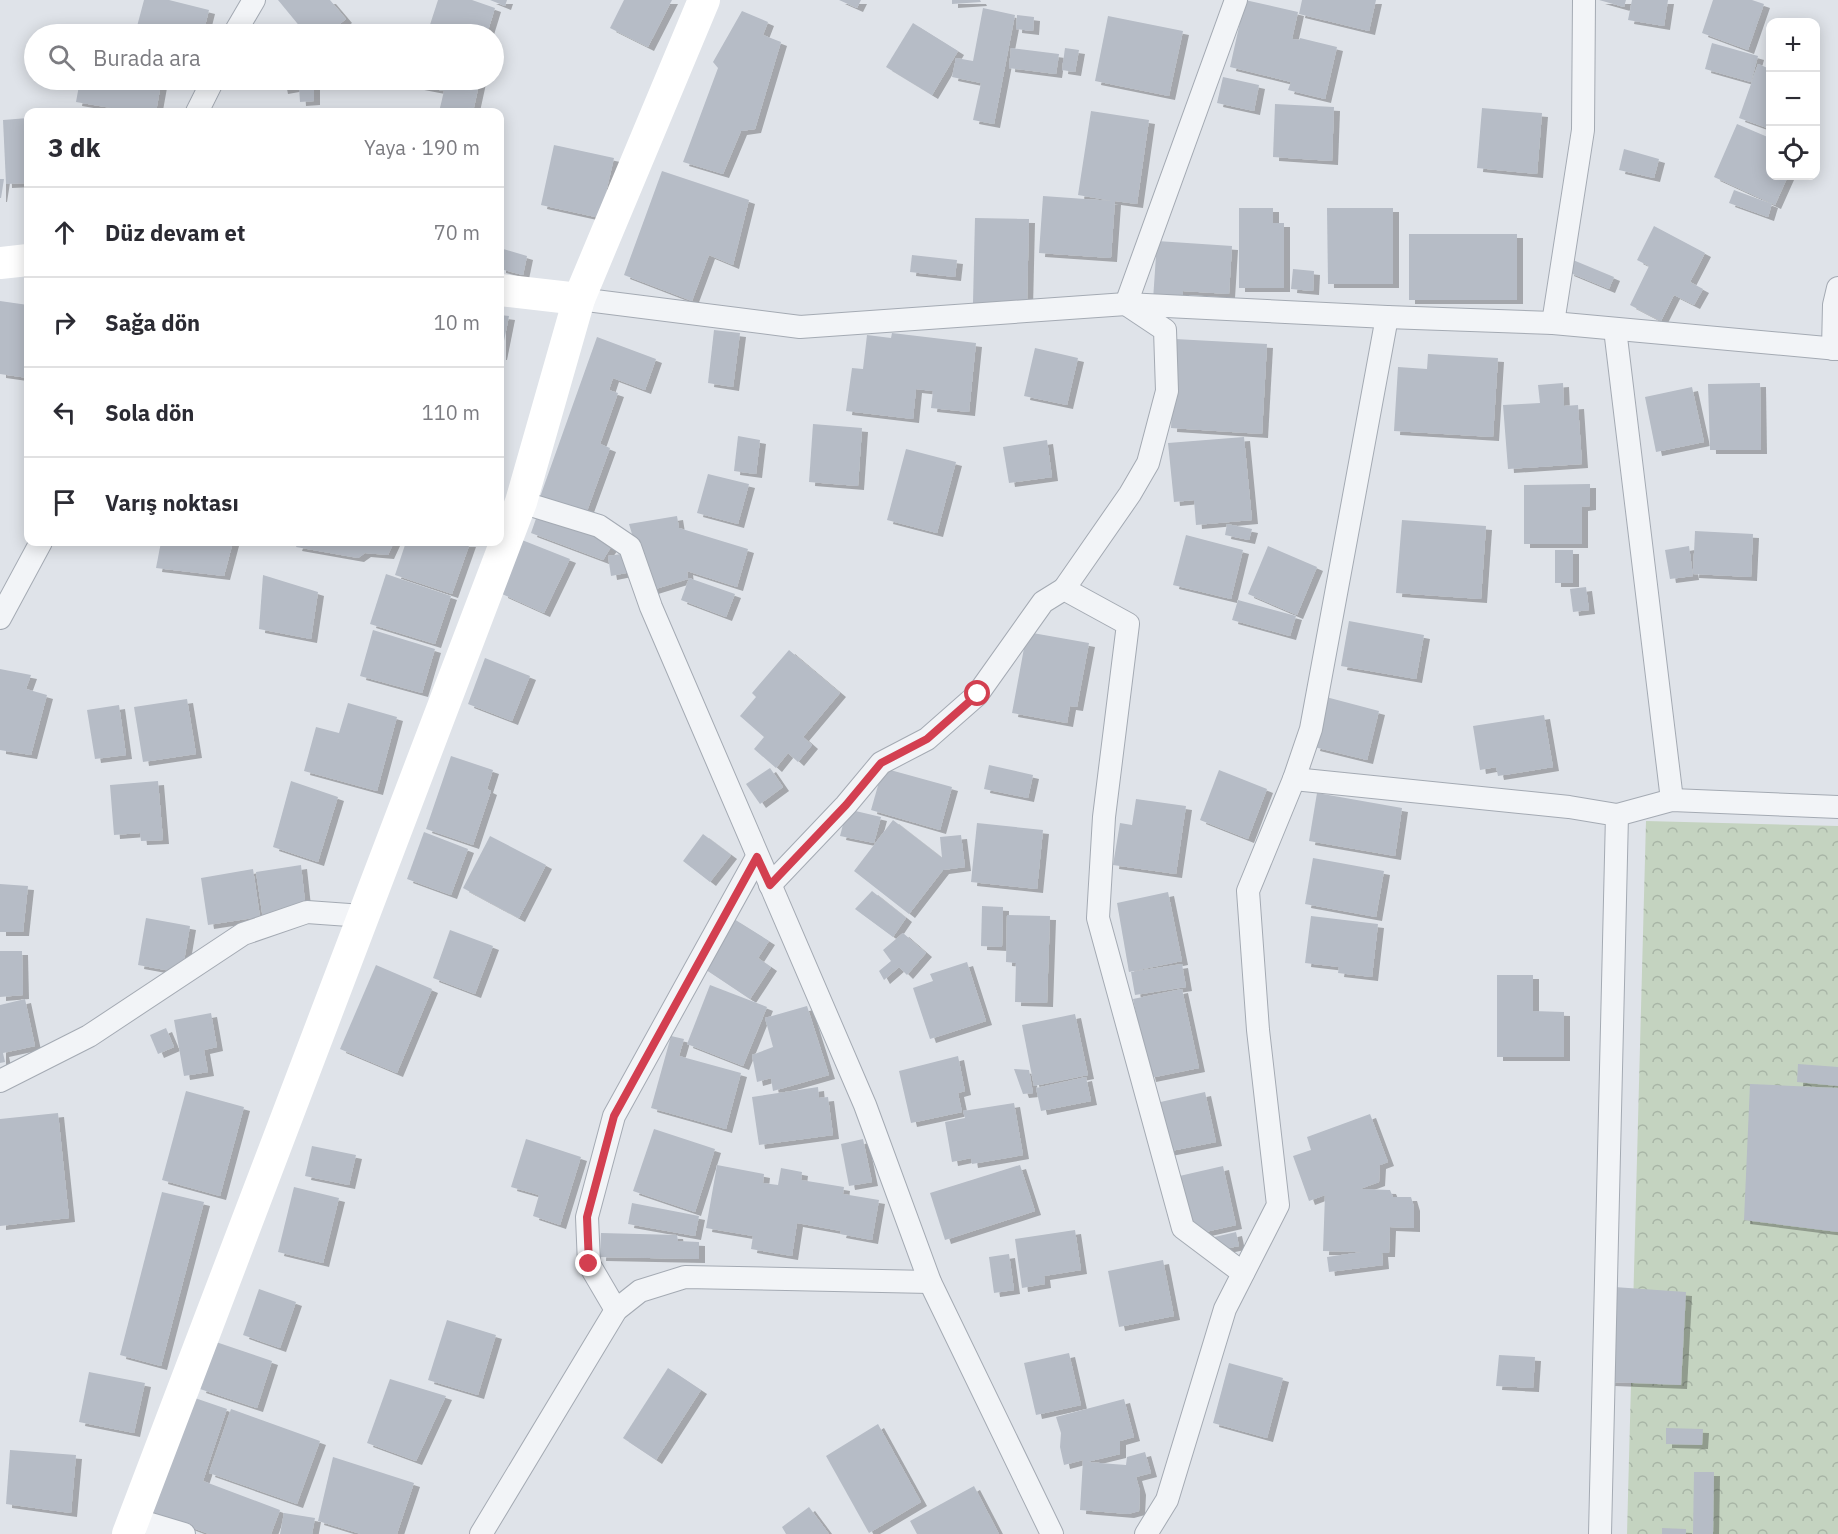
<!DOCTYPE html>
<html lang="tr">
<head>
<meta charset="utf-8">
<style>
  body { margin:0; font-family:"IBM Plex Sans",sans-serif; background:#f2f2f3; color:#2b2b33 }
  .controls { position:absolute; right:18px; top:18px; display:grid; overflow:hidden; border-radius:12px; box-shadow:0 3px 15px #0003 }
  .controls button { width:54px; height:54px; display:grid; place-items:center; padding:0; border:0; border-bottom:2px solid #e1e1e2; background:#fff; color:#2b2b33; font:30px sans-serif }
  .stop { position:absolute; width:18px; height:18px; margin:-14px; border:4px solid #d33f50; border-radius:50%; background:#fff }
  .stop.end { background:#d33f50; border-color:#fff; box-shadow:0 2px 6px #0008 }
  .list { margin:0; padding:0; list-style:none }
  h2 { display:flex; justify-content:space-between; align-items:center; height:78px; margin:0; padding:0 24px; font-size:26px }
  h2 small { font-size:20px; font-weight:400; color:#7c7c81 }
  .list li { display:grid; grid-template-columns:39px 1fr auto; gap:18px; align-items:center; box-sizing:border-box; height:90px; padding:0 24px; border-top:2px solid #e1e1e2 }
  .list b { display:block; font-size:22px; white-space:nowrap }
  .list em { font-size:20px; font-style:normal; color:#7c7c81 }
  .icon { flex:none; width:33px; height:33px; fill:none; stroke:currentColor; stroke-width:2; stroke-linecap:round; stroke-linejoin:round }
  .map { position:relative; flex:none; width:1838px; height:1534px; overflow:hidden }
  .search { position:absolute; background:#fff; box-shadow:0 3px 15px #0003; left:24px; top:24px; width:480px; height:66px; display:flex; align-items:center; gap:15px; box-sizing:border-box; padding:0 21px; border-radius:33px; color:#7c7c81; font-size:22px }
  .panel { position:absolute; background:#fff; box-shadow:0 3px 15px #0003; left:24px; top:108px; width:480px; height:438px; border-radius:12px }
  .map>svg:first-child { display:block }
</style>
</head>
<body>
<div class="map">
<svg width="1838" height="1534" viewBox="0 0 1838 1534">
  <defs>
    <pattern id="park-crowns" width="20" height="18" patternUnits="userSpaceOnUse" patternTransform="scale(1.5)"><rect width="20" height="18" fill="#c4d3c0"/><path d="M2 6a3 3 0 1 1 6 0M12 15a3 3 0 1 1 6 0" fill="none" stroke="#a8b5a6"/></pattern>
    <filter id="shadow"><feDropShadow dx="6" dy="4" stdDeviation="0" flood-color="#0004"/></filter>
  </defs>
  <rect width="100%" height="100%" fill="#dfe3e9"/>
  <!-- park -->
  <path fill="url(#park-crowns)" d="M1646 821 1838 826V1534H1627Z"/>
  <!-- building -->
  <g fill="#b6bcc6" filter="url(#shadow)">
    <path d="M144 0H169L209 10 203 34H135Z"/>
    <path d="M278 0H330L346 19 327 34H306Z"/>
    <path d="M438 0H472L495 8 487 34H427Z"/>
    <path d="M490 0H507L505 6Z"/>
    <path d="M624 0H672L648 47 610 28Z"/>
    <path d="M839 0H861L857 8Z"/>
    <path d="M952 0H980L981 2 952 4Z"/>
    <path d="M1245 0 1298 12 1292 39 1299 40 1300 38 1337 47 1325 99 1288 90 1291 82 1230 67Z"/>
    <path d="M1302 0H1376L1369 31 1299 14Z"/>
    <path d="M1599 0H1626L1624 7Z"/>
    <path d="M1632 0H1668L1664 26 1628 20Z"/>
    <path d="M1713 0H1752L1764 4 1748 50 1702 33Z"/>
    <path d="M983 8 1015 15 994 124 973 120 981 83 952 77 956 58 973 61Z"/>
    <path d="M742 11 768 22 763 35 781 42 755 129 741 131 723 174 683 162 718 68 713 62Z"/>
    <path d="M1017 15 1034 17 1033 31 1016 29Z"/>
    <path d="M1108 16 1183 31 1169 96 1095 81Z"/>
    <path d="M913 23 958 51 932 95 886 67Z"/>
    <path d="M1712 43 1758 56 1751 82 1705 69Z"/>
    <path d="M1011 48 1059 54 1056 74 1009 68Z"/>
    <path d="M1065 48 1079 50 1075 72 1062 70Z"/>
    <path d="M1758 64 1770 69V129L1739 118Z"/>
    <path d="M1223 77 1259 85 1254 111 1217 103Z"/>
    <path d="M80 80H149L148 82 161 84 156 112H135L76 102Z"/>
    <path d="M280 80H314V101L300 102 299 87 282 90Z"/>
    <path d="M409 80H480L473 112H439L444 91 408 84Z"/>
    <path d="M1275 104 1334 107 1332 161 1273 157Z"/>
    <path d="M1482 108 1542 113 1537 174 1477 168Z"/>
    <path d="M1091 111 1149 120 1137 204 1115 201 1111 258 1039 253 1043 196 1113 201 1078 195Z"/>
    <path d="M28 118V183L6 184 3 120Z"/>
    <path d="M1737 124 1770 138V176H1788L1775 205 1714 177Z"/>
    <path d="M554 145 614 158 600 218 541 205Z"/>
    <path d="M1624 149 1659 159 1654 178 1619 170Z"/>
    <path d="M662 171 749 200 733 265 709 255 692 301 624 275Z"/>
    <path d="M0 179H4L1 198H0Z"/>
    <path d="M1734 190 1772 204 1768 217 1729 203Z"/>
    <path d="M1239 208H1273V223H1284V288H1239Z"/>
    <path d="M1327 208H1393V284H1328Z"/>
    <path d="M975 218 1029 219 1027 304 973 303Z"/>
    <path d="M1654 226 1705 253 1690 282 1703 289 1694 305 1674 295 1661 321 1630 305 1649 266 1637 260Z"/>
    <rect x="1409" y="234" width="108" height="66"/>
    <path d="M1157 241 1232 246 1229 294 1183 291 1182 302 1153 300Z"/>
    <path d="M500 248 527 256 523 275 500 269Z"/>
    <path d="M912 255 957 260 955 277 910 272Z"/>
    <path d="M1573 260 1614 277 1609 289 1568 272Z"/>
    <path d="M1293 269 1314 271 1313 291 1291 289Z"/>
    <path d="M0 301 28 305V378L0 374Z"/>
    <path d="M500 315 509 316 501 356H500Z"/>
    <path d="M714 330 740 333 733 387 708 383Z"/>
    <path d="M892 333 976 343 969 412 931 408 933 391 916 389 913 419 846 411 852 368 863 369 867 335 891 338Z"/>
    <path d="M597 337 656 359 645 390 613 378 609 390 618 393 600 444 610 448 586 514 540 497Z"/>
    <path d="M1175 339 1267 344 1262 434 1171 428Z"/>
    <path d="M1035 348 1078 358 1067 405 1024 396Z"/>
    <path d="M1428 354 1498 358 1493 437 1394 431 1398 367 1427 369Z"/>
    <path d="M1563 383 1564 406 1578 405 1582 464 1508 469 1503 405 1540 403 1538 385Z"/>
    <path d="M1760 383 1761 450H1710L1708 384Z"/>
    <path d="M1692 387 1704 442 1656 452 1645 397Z"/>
    <path d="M813 424 862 428 858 486 809 482Z"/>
    <path d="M738 436 760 440 756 474 734 471Z"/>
    <path d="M1244 437 1252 520 1196 525 1194 500 1174 502 1168 443Z"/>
    <path d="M1047 440 1052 477 1009 483 1003 447Z"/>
    <path d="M906 449 956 462 937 533 887 520Z"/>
    <path d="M708 474 749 484 738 524 697 513Z"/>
    <path d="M1590 484V506L1582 507V544H1524V485Z"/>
    <path d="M539 510 614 542 603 560 531 533Z"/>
    <path d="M677 516 679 528 748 549 737 587 687 571 688 579 649 591 629 524Z"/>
    <path d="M1402 520 1486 526 1481 599 1396 593Z"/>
    <path d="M1227 524 1252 529 1249 540 1225 535Z"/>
    <path d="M1695 531 1753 534 1751 577 1693 574Z"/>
    <path d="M1186 535 1243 550 1231 599 1173 585Z"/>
    <path d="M522 540 570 559 544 613 502 594Z"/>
    <path d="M161 542H233L224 576 156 568Z"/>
    <path d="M298 542H394L388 555 365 553 358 558 296 547Z"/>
    <path d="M406 542 470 543 452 594 395 575Z"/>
    <path d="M1268 546 1317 567 1297 615 1248 594Z"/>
    <path d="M1689 546 1693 576 1670 579 1665 550Z"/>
    <rect x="1555" y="550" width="18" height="33"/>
    <path d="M628 553 631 572 611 576 608 556Z"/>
    <path d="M386 574 451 596 435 644 370 624Z"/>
    <path d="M263 575 318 592 311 639 259 629Z"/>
    <path d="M689 578 735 594 726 617 681 600Z"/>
    <path d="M1586 587 1589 610 1573 612 1570 589Z"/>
    <path d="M1238 600 1296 616 1290 636 1232 620Z"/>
    <path d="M1349 621 1424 635 1416 679 1341 666Z"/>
    <path d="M373 630 435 649 422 693 360 676Z"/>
    <path d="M1027 632 1089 643 1077 707 1070 706 1067 723 1012 713Z"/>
    <path d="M789 650 840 693 803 737 812 745 798 762 788 753 776 768 754 749 764 737 740 716 756 697 752 693Z"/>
    <path d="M485 658 530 676 512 721 468 704Z"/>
    <path d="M0 669 31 675 26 689 47 695 31 755 0 750Z"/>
    <path d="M1326 697 1379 711 1367 760 1314 747Z"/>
    <path d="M187 699 196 754 143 762 134 707Z"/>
    <path d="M348 703 397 717 377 791 304 771 316 727 339 733Z"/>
    <path d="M119 705 126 755 95 759 87 710Z"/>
    <path d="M1544 715 1553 767 1498 776 1496 767 1480 770 1473 726Z"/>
    <path d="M451 756 493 770 487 789 491 791 473 845 426 829Z"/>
    <path d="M989 765 1033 775 1028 798 984 789Z"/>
    <path d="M770 768 783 787 760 804 746 784Z"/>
    <path d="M883 768 952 787 940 830 871 810Z"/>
    <path d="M1219 770 1267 789 1248 839 1200 820Z"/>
    <path d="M158 781 163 840 141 841 140 833 114 835 110 785Z"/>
    <path d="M291 781 338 797 318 862 273 847Z"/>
    <path d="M1317 793 1402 808 1395 856 1309 841Z"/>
    <path d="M1136 799 1186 806 1176 874 1113 865 1120 823 1132 825Z"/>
    <path d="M847 809 881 817 874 843 840 836Z"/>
    <path d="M893 820 942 858 940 837 961 835 965 867 943 870 909 914 854 871Z"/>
    <path d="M977 823 1043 830 1037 889 971 882Z"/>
    <path d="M424 832 468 849 451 895 407 879Z"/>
    <path d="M703 834 731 855 710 882 683 861Z"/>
    <path d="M490 836 546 865 519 918 463 888Z"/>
    <path d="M1313 858 1384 871 1376 917 1305 904Z"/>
    <path d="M301 865 306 911 263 919 256 872Z"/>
    <path d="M253 869 260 917 208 925 201 878Z"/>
    <path d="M0 884 28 886 23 932H0Z"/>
    <path d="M872 891 906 918 893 937 855 909Z"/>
    <path d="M1168 892 1182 961 1129 972 1117 903Z"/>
    <path d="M982 906 1003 907 1002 947 981 946Z"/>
    <path d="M1007 915 1050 916 1047 1003 1015 1002 1016 963 1006 962Z"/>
    <path d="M1311 916 1378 924 1372 977 1338 973 1339 967 1305 963Z"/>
    <path d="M146 918 190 926 182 973 138 965Z"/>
    <path d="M734 919 769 941 758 958 771 967 750 999 702 967Z"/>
    <path d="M450 930 493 946 475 994 433 978Z"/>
    <path d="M903 933 926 953 907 975 899 967 884 980 879 971 891 961 883 950Z"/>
    <path d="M0 951H22L23 995 0 997Z"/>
    <path d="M967 962 986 1021 930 1039 913 988 933 981 930 974Z"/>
    <path d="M1182 964 1186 987 1135 995 1131 972Z"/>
    <path d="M376 965 432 989 397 1073 340 1049Z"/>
    <path d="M1497 975H1533V1011L1564 1012V1057H1497Z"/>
    <path d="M710 985 767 1007 743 1066 687 1044Z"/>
    <path d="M1182 989 1199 1068 1150 1078 1133 999Z"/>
    <path d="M25 999 35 1046 3 1053 5 1062 0 1063V1005Z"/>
    <path d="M807 1006 829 1075 773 1091 771 1078 757 1082 752 1055 773 1047 765 1018Z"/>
    <path d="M211 1013 217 1047 204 1050 208 1072 184 1076 174 1020Z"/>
    <path d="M1075 1014 1088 1075 1034 1086 1022 1025Z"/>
    <path d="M166 1028 174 1047 158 1054 150 1035Z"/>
    <path d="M671 1036 684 1039 679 1056 741 1073 726 1129 651 1108Z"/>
    <path d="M958 1056 965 1091 958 1093 962 1112 911 1123 899 1071Z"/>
    <path d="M1798 1064 1838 1067V1086L1797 1082Z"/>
    <path d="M1014 1069 1029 1070 1033 1093 1023 1094Z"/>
    <path d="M1086 1077 1091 1101 1041 1111 1036 1088Z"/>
    <path d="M1750 1084 1838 1088V1232L1744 1220Z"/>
    <path d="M818 1087 819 1098 828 1097 833 1135 759 1145 752 1097Z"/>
    <path d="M186 1091 244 1107 220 1196 162 1180Z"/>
    <path d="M1205 1092 1216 1142 1166 1152 1156 1103Z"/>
    <path d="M1014 1103 1023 1155 972 1164 971 1158 952 1162 945 1122 965 1118 963 1111Z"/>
    <path d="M58 1113 69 1218 0 1226V1119Z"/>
    <path d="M1370 1114 1388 1162 1380 1165 1379 1182 1360 1189 1390 1190 1393 1197H1411L1414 1207V1228L1390 1227 1389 1253H1382L1383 1265 1329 1272 1327 1257 1362 1252 1323 1251 1325 1195 1309 1201 1293 1156 1311 1150 1307 1137Z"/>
    <path d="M654 1129 715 1149 695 1212 633 1191Z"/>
    <path d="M526 1139 581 1157 560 1225 533 1216 539 1195 511 1187Z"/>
    <path d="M863 1139 872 1182 849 1186 841 1144Z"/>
    <path d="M312 1146 356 1155 349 1185 305 1176Z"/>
    <path d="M717 1165 764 1174 763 1183 778 1185 781 1168 802 1172 801 1180 844 1187 843 1194 879 1200 872 1240 840 1234 841 1231 797 1223 792 1256 751 1249 753 1236 706 1228Z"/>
    <path d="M1020 1165 1035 1211 945 1240 930 1193Z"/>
    <path d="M1223 1166 1236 1225 1188 1236 1175 1177Z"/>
    <path d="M294 1187 339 1198 323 1263 278 1252Z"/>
    <path d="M162 1192 204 1202 161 1366 120 1355Z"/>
    <path d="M632 1203 699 1216 695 1236 628 1224Z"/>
    <path d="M1075 1230 1081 1270 1044 1276 1045 1284 1022 1288 1015 1239Z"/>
    <path d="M1236 1232 1239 1246 1209 1252 1206 1239Z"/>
    <path d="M601 1233 677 1235 678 1241 699 1242V1259L600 1257Z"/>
    <path d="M1009 1254 1014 1290 994 1293 989 1257Z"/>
    <path d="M1163 1260 1174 1316 1119 1327 1108 1271Z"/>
    <path d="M1614 1287 1686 1292 1681 1385 1609 1382Z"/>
    <path d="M259 1289 296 1302 280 1348 243 1335Z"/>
    <path d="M447 1320 496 1335 478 1395 428 1380Z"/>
    <path d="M216 1342 272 1361 257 1408 200 1389Z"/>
    <path d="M1069 1353 1081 1405 1036 1415 1024 1363Z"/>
    <path d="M1499 1355 1535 1357 1533 1388 1496 1386Z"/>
    <path d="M1229 1363 1283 1378 1267 1438 1213 1423Z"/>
    <path d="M668 1368 701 1390 656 1460 623 1438Z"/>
    <path d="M89 1372 145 1383 134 1433 79 1422Z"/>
    <path d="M390 1379 446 1396 416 1461 367 1443Z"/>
    <path d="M192 1397 227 1409 203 1481 280 1510 271 1534H209L150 1512Z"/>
    <path d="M1124 1399 1134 1437 1120 1441V1454L1087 1462 1126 1465 1127 1457 1145 1452 1151 1473 1136 1477 1140 1491 1139 1511 1128 1514 1080 1510 1083 1460 1064 1465 1060 1447 1061 1433 1056 1417Z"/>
    <path d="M231 1409 320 1441 297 1504 209 1473Z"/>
    <path d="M878 1424 921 1502 869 1533 826 1456Z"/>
    <path d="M1666 1428 1703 1429 1702 1445 1666 1444Z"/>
    <path d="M10 1450 76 1455 71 1513 6 1504Z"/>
    <path d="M333 1457 414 1483 397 1534H361L318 1521Z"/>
    <path d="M1694 1472H1714L1713 1534H1693Z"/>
    <path d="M974 1486 999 1534H917L910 1521Z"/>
    <path d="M809 1507 829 1534H786L782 1527Z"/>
    <path d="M284 1513 315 1518 312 1534H280Z"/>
    <path d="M1662 1528 1686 1529V1534H1662Z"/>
  </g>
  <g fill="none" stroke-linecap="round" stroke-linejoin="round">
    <defs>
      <g id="street">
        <path d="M234 34 254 0"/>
        <path d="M197 112 213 80"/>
        <path d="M579 299 800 327 1126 304 1387 317 1553 323 1838 349"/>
        <path d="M1553 323 1583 130 1584 0"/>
        <path d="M1615 329 1672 800"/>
        <path d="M1833 349 1834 305 1838 288"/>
        <path d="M521 502 599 526 630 547 651 607 865 1105 930 1282 1052 1534"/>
        <path d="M1064 589 1130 494 1148 463 1167 391 1165 330 1126 304 1236 0"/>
        <path d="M0 618 41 542"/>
        <path d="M1294 779 1569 807 1617 815 1600 1534"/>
        <path d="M1617 815 1672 800 1838 807"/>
        <path d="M770 885 846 805 881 763 927 739 977 695 1043 602 1064 589 1128 624 1104 817 1098 918 1183 1228 1243 1273"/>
        <path d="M0 1081 89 1036 243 934 307 912 363 916"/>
        <path d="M616 1310 589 1264 587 1217 614 1116 757 857"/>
        <path d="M134 1519 184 1534"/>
        <path d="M481 1534 616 1310 640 1291 685 1277 930 1282"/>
        <path d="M1146 1534 1167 1500 1225 1309 1278 1205 1258 1030 1248 891 1294 779 1311 729 1387 317"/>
      </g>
    </defs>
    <!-- street casing -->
    <use href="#street" stroke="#a4aab3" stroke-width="24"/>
    <!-- street -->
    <use href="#street" stroke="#f2f4f7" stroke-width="22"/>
    <!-- secondary -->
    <g stroke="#fff" stroke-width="32">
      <path d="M0 263 28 260"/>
      <path d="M500 290 579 299"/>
      <path d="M128 1534 521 502 579 299 704 0"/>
    </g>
  </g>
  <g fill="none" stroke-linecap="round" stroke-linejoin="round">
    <!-- route -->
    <path stroke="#d33f50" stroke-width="8" d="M589 1264 587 1217 614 1116 757 857 770 885 846 805 881 763 927 739 978 694"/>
  </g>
</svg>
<div class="controls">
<button>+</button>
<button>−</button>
<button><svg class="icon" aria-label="locate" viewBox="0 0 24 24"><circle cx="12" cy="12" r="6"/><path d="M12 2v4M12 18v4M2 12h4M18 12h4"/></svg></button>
</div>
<div class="stop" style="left:978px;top:694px"></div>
<div class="stop end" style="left:589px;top:1264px"></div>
<div class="search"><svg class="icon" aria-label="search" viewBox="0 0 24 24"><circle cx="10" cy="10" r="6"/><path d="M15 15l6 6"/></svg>Burada ara</div>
<section class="panel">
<h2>3 dk<small>Yaya · 190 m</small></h2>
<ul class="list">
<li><svg class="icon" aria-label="ahead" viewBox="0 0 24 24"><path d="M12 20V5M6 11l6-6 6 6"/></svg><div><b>Düz devam et</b></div><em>70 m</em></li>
<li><svg class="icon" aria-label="right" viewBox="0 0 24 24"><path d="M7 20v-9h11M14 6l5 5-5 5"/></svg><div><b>Sağa dön</b></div><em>10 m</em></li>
<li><svg class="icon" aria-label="left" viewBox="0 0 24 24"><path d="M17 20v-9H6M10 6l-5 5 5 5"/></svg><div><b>Sola dön</b></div><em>110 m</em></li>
<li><svg class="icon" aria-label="arrive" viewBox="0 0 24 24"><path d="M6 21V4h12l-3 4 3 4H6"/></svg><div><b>Varış noktası</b></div></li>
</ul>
</section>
</div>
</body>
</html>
